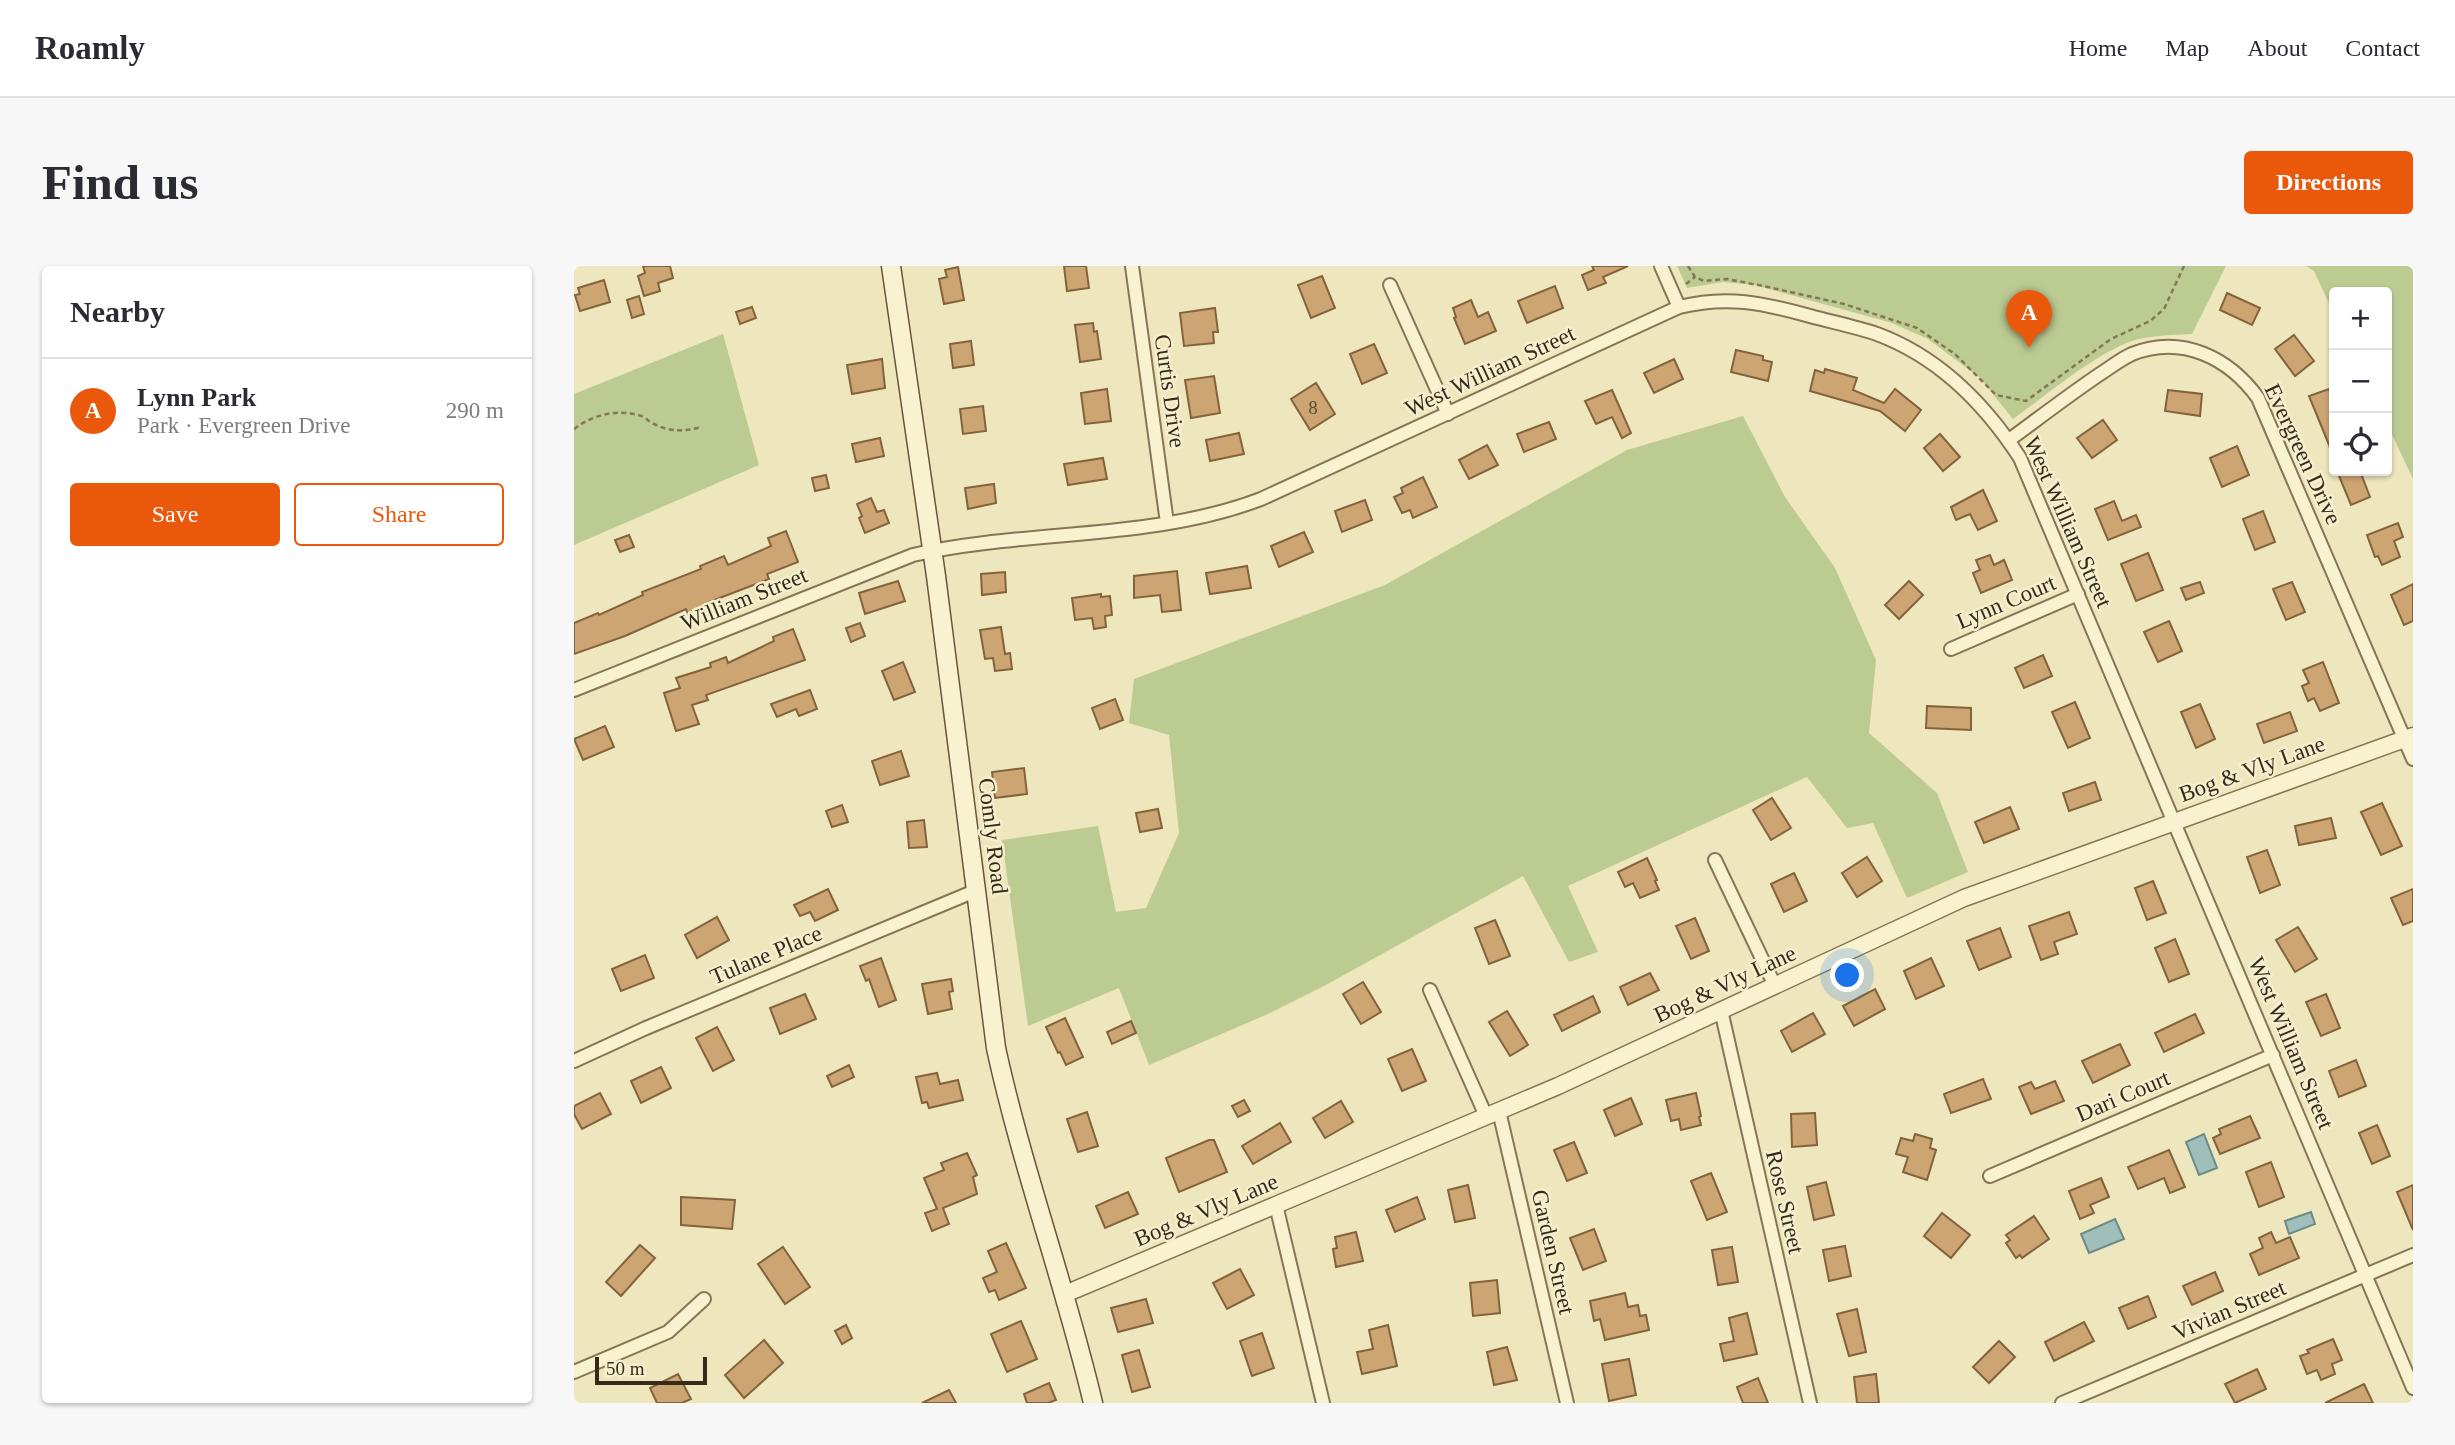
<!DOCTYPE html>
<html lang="en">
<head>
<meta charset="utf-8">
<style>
  body { margin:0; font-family:Georgia,serif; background:#f7f7f7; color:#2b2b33 }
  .controls { position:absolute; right:21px; top:21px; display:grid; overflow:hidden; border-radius:7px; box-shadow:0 2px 5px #0004 }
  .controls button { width:63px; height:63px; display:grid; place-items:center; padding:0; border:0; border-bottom:2px solid #e1e1e2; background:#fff; color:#2b2b33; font:35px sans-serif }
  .scale { position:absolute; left:21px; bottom:18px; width:112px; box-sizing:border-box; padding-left:7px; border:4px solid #342b1b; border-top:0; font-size:19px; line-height:24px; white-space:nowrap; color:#342b1b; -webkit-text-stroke:5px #f5efcd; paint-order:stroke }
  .you { position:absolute; left:1274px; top:710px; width:24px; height:24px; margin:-18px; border:5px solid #fff; border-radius:50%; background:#1a73e8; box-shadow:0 0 0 10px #1a73e833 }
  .badge { display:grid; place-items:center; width:46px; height:46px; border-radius:50%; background:#ea580c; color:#fff; font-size:23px; font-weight:700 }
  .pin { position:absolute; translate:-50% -58px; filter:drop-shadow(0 2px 4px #0008) }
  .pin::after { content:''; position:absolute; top:37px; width:24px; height:21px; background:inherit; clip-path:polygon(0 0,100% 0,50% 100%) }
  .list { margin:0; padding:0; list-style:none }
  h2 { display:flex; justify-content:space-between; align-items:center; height:91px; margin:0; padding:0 28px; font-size:30px }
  h2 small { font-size:23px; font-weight:400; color:#7c7c81 }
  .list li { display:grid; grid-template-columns:46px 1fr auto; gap:21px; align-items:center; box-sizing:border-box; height:105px; padding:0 28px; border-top:2px solid #e1e1e2 }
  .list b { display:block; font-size:26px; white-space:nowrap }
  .list p { margin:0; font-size:23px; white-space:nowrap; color:#7c7c81 }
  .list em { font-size:23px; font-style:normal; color:#7c7c81 }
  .actions { display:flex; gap:14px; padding:21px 28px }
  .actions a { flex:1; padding:16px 0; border:2px solid #ea580c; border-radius:7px; text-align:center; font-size:24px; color:#ea580c }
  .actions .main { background:#ea580c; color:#fff }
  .icon { flex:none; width:38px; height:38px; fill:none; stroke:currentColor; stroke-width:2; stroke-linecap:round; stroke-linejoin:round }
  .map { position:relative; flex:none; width:1839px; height:1137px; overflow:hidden; border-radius:7px }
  header { display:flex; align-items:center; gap:42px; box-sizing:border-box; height:98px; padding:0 35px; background:#fff; border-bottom:2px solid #e1e1e2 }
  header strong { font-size:33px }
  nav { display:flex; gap:38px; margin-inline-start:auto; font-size:24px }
  .intro { display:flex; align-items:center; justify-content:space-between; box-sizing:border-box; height:168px; padding:0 42px }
  h1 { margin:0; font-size:49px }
  .button { padding:18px 32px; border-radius:7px; background:#ea580c; color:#fff; font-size:24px; font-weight:700 }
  main { display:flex; gap:42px; padding:0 42px }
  aside { flex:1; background:#fff; border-radius:7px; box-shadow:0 2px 5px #0004 }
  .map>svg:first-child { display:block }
</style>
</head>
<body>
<header>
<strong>Roamly</strong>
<nav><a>Home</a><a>Map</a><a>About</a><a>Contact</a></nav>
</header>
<div class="intro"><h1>Find us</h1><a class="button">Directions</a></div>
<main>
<aside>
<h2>Nearby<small></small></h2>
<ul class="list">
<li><span class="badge">A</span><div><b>Lynn Park</b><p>Park · Evergreen Drive</p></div><em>290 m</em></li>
</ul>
<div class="actions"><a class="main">Save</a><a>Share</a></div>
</aside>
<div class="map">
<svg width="1839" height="1137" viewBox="0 0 1839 1137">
  <rect width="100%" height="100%" fill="#eee6bd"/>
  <!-- green -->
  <g fill="#bccb92">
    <path d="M1103 0H1652L1618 68C1599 69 1577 69 1558 75 1519 89 1473 129 1439 153L1406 112 1354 73 1318 57 1181 19 1149 16 1113 22Z"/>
    <path d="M1732 0H1839V213L1813 158V26H1760V48L1740 5Z"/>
    <path d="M149 68 185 199 0 279V128Z"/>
    <path d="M1169 150 1211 231 1261 302 1302 394 1295 467 1363 527 1394 606 1333 632 1299 557 1273 562 1233 511 994 620 1024 686 995 696 949 610 750 720 694 748 575 799 545 722 454 760 428 574 524 560 542 646 572 642 605 567 595 469 555 457 560 413 811 319 1053 184Z"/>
  </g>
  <!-- water -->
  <g fill="#a1bfba" stroke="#698c88" stroke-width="2">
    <path d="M1630 868 1643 902 1625 909 1612 876Z"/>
    <path d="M1737 946 1741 958 1715 968 1711 955Z"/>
    <path d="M1541 953 1550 973 1515 987 1507 968Z"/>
  </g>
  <!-- building -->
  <g fill="#cca573" stroke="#84633c" stroke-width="2">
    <path d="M69 0H96L99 12 84 17 86 25 70 30 64 10 71 7Z"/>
    <path d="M490 0H512L515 22 493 25Z"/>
    <path d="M1018 0H1054L1029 11 1032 17 1014 24 1008 9 1020 4Z"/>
    <path d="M384 1 390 34 370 38 365 13 373 11 371 4Z"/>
    <path d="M748 10 761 42 737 52 724 19Z"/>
    <path d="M30 14 36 36 6 45 1 29 6 28 4 22Z"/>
    <path d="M981 20 989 42 953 57 944 35Z"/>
    <path d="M1653 27 1686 42 1678 59 1646 44Z"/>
    <path d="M65 30 70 48 58 52 53 34Z"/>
    <path d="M897 34 904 51 914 46 922 65 891 78 880 52 882 51 879 42Z"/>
    <path d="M178 41 182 52 166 58 162 46Z"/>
    <path d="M641 42 644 66H639L640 77 610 80 606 47Z"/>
    <path d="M519 57 520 66 523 65 527 93 506 96 501 59Z"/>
    <path d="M1720 69 1740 95 1721 110 1701 83Z"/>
    <path d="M397 75 400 99 379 102 376 78Z"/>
    <path d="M800 78 813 107 788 118 776 88Z"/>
    <path d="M1162 84 1189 90V94L1198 96 1194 115 1157 106Z"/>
    <path d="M308 93 311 122 278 128 273 99Z"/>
    <path d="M1100 93 1109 113 1080 127 1070 107Z"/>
    <path d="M1251 103 1283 112 1279 124 1310 137 1321 123 1347 144 1331 165 1306 145 1236 125 1241 104 1250 107Z"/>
    <path d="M640 110 646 147 617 152 611 114Z"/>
    <path d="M742 117 761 148 736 164 717 133Z"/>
    <path d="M533 123 537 155 511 158 507 127Z"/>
    <path d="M1755 123 1760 137V191L1735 130Z"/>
    <path d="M1038 124 1057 167 1048 172 1038 151 1022 158 1011 135Z"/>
    <path d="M1594 124 1628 128 1626 150 1591 145Z"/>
    <path d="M409 140 412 165 389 168 386 143Z"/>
    <path d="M1529 154 1543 174 1518 192 1503 172Z"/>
    <path d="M975 156 982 173 950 186 943 168Z"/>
    <path d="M665 167 670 188 636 195 632 174Z"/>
    <path d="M1366 168 1386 191 1369 205 1350 182Z"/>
    <path d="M306 172 310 190 282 196 278 178Z"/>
    <path d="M913 179 924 199 895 213 885 194Z"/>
    <path d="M1663 180 1675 209 1648 221 1636 192Z"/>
    <path d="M529 192 533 213 494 219 490 198Z"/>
    <path d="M1763 205H1786L1796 231 1777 239Z"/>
    <path d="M252 209 255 222 241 225 238 212Z"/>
    <path d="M849 211 863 241 839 252 836 244 828 247 820 231 829 227 827 222Z"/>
    <path d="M420 218 422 237 394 243 391 222Z"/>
    <path d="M1409 224 1423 255 1404 264 1396 248 1382 254 1377 241Z"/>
    <path d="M297 232 303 246 310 244 315 257 291 267 285 252 288 250 283 238Z"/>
    <path d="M791 234 798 254 768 266 761 245Z"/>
    <path d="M1540 235 1548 255 1562 249 1567 261 1534 274 1521 243Z"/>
    <path d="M1689 245 1701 276 1681 284 1669 253Z"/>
    <path d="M1824 257 1829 271 1820 275 1826 291 1808 299 1804 290 1801 291 1793 269Z"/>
    <path d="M212 265 224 296 193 308 195 313 130 338 132 341 114 348 112 343 51 370 0 388V357L24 347 25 349 69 329 68 326 127 303 126 300 150 290 154 299 197 280 194 272Z"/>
    <path d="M730 266 739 286 705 301 697 280Z"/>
    <path d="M55 269 60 281 46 286 41 274Z"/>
    <path d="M1574 287 1589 324 1562 335 1547 298Z"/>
    <path d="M1416 289 1420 299 1430 294 1438 314 1407 327 1399 307 1406 304 1402 294Z"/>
    <path d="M673 300 677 322 636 328 632 307Z"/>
    <path d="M603 305 607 344 588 346 586 329 560 332V310Z"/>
    <path d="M431 306 432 326 408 329 407 308Z"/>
    <path d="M324 315 331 335 291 348 285 327Z"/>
    <path d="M1335 315 1349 329 1325 353 1311 339Z"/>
    <path d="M1626 316 1630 327 1612 334 1607 322Z"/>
    <path d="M1718 316 1731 346 1712 354 1699 323Z"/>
    <path d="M1839 318V355L1830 359 1817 329Z"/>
    <path d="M527 328V331L536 330 538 349 531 350 532 361 520 363 518 352 501 354 498 332Z"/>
    <path d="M1595 355 1608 385 1584 396 1570 366Z"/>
    <path d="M286 357 291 370 277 376 272 362Z"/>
    <path d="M427 361 431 388 436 387 438 403 421 405 419 392 411 393 406 364Z"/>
    <path d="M219 363 231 394 132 429 134 434 118 439 125 458 102 465 90 427 106 422 102 412 137 401 136 397 152 391 154 397 200 375 199 371Z"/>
    <path d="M1469 389 1478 410 1450 422 1441 402Z"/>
    <path d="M329 396 341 426 320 434 308 405Z"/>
    <path d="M1749 396 1765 437 1746 445 1740 432 1734 435 1728 420 1735 417 1729 404Z"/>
    <path d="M236 424 243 443 225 450 222 443 203 451 197 438Z"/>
    <path d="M541 433 549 454 526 463 518 442Z"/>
    <path d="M1501 436 1516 472 1494 482 1478 446Z"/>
    <path d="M1626 438 1641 473 1622 482 1607 446Z"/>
    <path d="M1353 440 1397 442V464L1352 462Z"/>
    <path d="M1716 446 1723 465 1690 477 1683 458Z"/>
    <path d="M31 460 40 481 9 494 0 473Z"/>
    <path d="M327 485 335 510 306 519 298 495Z"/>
    <path d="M450 502 453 528 421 532 418 506Z"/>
    <path d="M1521 516 1527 534 1495 545 1489 527Z"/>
    <path d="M1198 532 1217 562 1197 574 1179 544Z"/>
    <path d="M1808 537 1828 580 1807 589 1787 546Z"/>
    <path d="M268 539 274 556 258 561 252 545Z"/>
    <path d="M1436 541 1445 563 1410 577 1401 556Z"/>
    <path d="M584 543 588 562 566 566 562 547Z"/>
    <path d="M1757 552 1762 572 1725 579 1721 560Z"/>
    <path d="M350 554 353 581 335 582 333 556Z"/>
    <path d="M1693 584 1706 619 1686 627 1673 591Z"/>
    <path d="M1293 591 1308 615 1283 631 1268 607Z"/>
    <path d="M1073 592 1083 614 1081 615 1085 624 1066 632 1059 617 1051 621 1044 606Z"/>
    <path d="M1220 607 1233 635 1210 646 1197 618Z"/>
    <path d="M1579 615 1592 647 1573 654 1561 622Z"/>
    <path d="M254 623 264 644 241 655 236 646 226 650 220 639Z"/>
    <path d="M1839 623V655L1829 659 1817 632Z"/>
    <path d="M1495 646 1503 668 1480 676 1484 688 1467 694 1455 660Z"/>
    <path d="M143 651 155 674 123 692 111 669Z"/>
    <path d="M1121 652 1135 685 1117 693 1102 660Z"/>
    <path d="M921 654 936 690 915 698 901 662Z"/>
    <path d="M1724 661 1743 693 1721 706 1702 674Z"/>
    <path d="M1426 662 1437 691 1405 704 1393 675Z"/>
    <path d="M1601 673 1615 708 1595 716 1581 682Z"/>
    <path d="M71 689 80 712 47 725 38 703Z"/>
    <path d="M307 692 322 734 305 741 295 713 292 715 286 700Z"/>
    <path d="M1357 692 1370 720 1342 733 1330 705Z"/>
    <path d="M1076 707 1085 724 1054 739 1046 721Z"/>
    <path d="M377 713 379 725 375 726 378 743 354 748 348 718Z"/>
    <path d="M789 716 807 746 787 758 769 728Z"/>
    <path d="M1301 723 1311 743 1280 760 1269 740Z"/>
    <path d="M231 728 242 753 206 768 196 742Z"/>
    <path d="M1752 728 1766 762 1747 770 1732 736Z"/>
    <path d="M1019 730 1026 746 988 765 980 749Z"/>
    <path d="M933 745 954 779 936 790 915 756Z"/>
    <path d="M1239 747 1251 768 1218 786 1207 765Z"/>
    <path d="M1621 748 1630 767 1590 786 1581 767Z"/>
    <path d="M491 752 509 791 492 799 486 786 484 787 472 761Z"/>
    <path d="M557 755 562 767 538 778 533 766Z"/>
    <path d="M143 761 160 794 139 805 122 772Z"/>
    <path d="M1546 778 1556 799 1519 817 1508 795Z"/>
    <path d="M838 783 852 815 828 825 814 793Z"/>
    <path d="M1782 794 1792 820 1765 831 1755 805Z"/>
    <path d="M275 799 280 811 258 821 253 810Z"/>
    <path d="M87 801 97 822 67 837 57 815Z"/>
    <path d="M363 807 366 818 384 814 389 834 355 842 353 836 348 837 342 811Z"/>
    <path d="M1409 813 1417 833 1377 847 1370 828Z"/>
    <path d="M1481 815 1490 835 1457 848 1445 821 1457 816 1461 823Z"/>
    <path d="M26 827 37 848 8 863 0 848V840Z"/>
    <path d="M1122 827 1127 850 1125 851 1127 859 1107 864 1105 853 1097 855 1092 834Z"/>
    <path d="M1057 832 1068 858 1041 870 1030 844Z"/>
    <path d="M670 834 676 845 664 851 658 840Z"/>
    <path d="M767 835 779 856 751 872 739 852Z"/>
    <path d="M513 846 524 880 504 886 493 853Z"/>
    <path d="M1241 847 1243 879 1218 881 1217 848Z"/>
    <path d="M1676 850 1686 872 1646 888 1639 872 1647 868 1645 863Z"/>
    <path d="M706 857 717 876 679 898 668 880Z"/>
    <path d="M1803 859 1816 890 1798 898 1785 867Z"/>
    <path d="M1341 868 1358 873 1356 882 1362 884 1353 914 1329 906 1334 891 1322 888 1327 872 1339 875Z"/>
    <path d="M635 874H640L653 906 605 926 592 892Z"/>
    <path d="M1000 876 1013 907 993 915 980 884Z"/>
    <path d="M1595 884 1611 921 1596 927 1590 912 1564 923 1554 901Z"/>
    <path d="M393 887 403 909 399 911 403 928 369 942 375 958 358 965 351 947 363 943 350 912 370 904 367 897Z"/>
    <path d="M1697 896 1710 931 1685 941 1672 906Z"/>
    <path d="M1137 907 1153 946 1133 954 1117 915Z"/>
    <path d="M1527 912 1535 931 1516 939 1520 947 1506 953 1495 925Z"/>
    <path d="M1252 916 1260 949 1240 954 1233 921Z"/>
    <path d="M894 919 901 952 881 956 874 924Z"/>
    <path d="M1839 919V964L1823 926Z"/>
    <path d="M554 926 564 948 531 962 522 940Z"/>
    <path d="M107 931 161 934 158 963 107 959Z"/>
    <path d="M843 931 851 953 821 966 812 944Z"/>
    <path d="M1368 947 1396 969 1377 992 1350 970Z"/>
    <path d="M1460 950 1475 973 1448 992 1446 989 1442 992 1432 977 1436 974 1432 969Z"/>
    <path d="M1020 963 1032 995 1009 1004 996 972Z"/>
    <path d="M782 966 789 995 762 1001 759 983 763 982 761 971Z"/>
    <path d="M1697 966 1702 977 1716 971 1725 992 1685 1009 1676 988 1689 982 1685 972Z"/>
    <path d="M432 977 452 1022 425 1034 421 1024 415 1026 409 1012 423 1006 414 985Z"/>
    <path d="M66 979 81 992 47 1030 32 1016Z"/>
    <path d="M1271 980 1277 1010 1255 1015 1249 984Z"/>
    <path d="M209 981 236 1021 211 1038 184 998Z"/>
    <path d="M1158 981 1164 1016 1144 1019 1138 984Z"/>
    <path d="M666 1003 680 1029 653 1043 639 1017Z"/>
    <path d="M1641 1006 1649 1025 1618 1039 1609 1020Z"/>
    <path d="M923 1014 926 1047 899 1050 896 1017Z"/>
    <path d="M1051 1027 1054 1041 1064 1039 1066 1050 1072 1049 1075 1064 1031 1074 1026 1053 1020 1055 1016 1035Z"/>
    <path d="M1574 1030 1582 1051 1554 1063 1545 1042Z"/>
    <path d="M572 1033 579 1057 544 1066 537 1042Z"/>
    <path d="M1283 1043 1292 1086 1275 1090 1263 1048Z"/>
    <path d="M1173 1047 1183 1088 1150 1095 1146 1078 1160 1075 1155 1052Z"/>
    <path d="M447 1055 463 1093 433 1106 417 1068Z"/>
    <path d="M1510 1056 1520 1075 1480 1095 1471 1076Z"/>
    <path d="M272 1059 278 1072 268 1078 261 1065Z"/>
    <path d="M814 1059 823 1100 788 1108 783 1086 799 1083 795 1064Z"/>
    <path d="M688 1067 700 1102 678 1110 666 1075Z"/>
    <path d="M1759 1073 1768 1094 1758 1098 1761 1108 1747 1114 1743 1104 1733 1108 1726 1090 1735 1087 1733 1084Z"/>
    <path d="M190 1074 209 1097 170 1132 151 1109Z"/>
    <path d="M1425 1075 1441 1091 1415 1117 1399 1101Z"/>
    <path d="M933 1081 943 1114 920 1119 913 1086Z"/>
    <path d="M565 1084 576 1121 558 1126 548 1089Z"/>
    <path d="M1055 1093 1062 1129 1035 1135 1028 1098Z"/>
    <path d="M1683 1103 1692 1123 1661 1137 1651 1118Z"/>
    <path d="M104 1108 117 1133 108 1137H83L76 1122Z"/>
    <path d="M1302 1108 1305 1137H1283L1280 1111Z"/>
    <path d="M1184 1112 1194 1137H1169L1163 1121Z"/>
    <path d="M475 1117 482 1134 474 1137H453L450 1128Z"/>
    <path d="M1790 1118 1799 1137H1751Z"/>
    <path d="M375 1124 382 1137H348Z"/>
  </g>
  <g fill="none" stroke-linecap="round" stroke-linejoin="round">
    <defs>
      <g id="minor">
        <path d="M558 0 593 257"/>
        <path d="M1087 0 1105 41"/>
        <path d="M816 19 874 148"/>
        <path d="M1435 174C1465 152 1495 129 1526 108 1537 101 1547 93 1558 88 1608 68 1655 92 1684 132L1839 493"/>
        <path d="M1377 383 1504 328"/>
        <path d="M0 424 339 289C453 263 577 275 687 233L1105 41C1153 29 1189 37 1236 50 1258 56 1282 61 1303 68 1365 91 1411 138 1446 192L1839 1122"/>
        <path d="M1141 594 1201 720"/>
        <path d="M856 724 912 850"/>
        <path d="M1147 744 1236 1137"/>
        <path d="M0 795 72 762 401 625"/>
        <path d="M925 845 993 1137"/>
        <path d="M1416 910 1699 789"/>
        <path d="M702 939 749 1137"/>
        <path d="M0 1106 94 1066 130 1033"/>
        <path d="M1488 1137 1839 989"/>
      </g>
      <path id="tertiary" d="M491 1028 984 820 1390 632 1839 470"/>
      <path id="secondary" d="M317 0 362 310 422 782C448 902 491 1018 519 1137"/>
    </defs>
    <!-- minor casing -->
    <use href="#minor" stroke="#857656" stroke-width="16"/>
    <!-- tertiary casing -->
    <use href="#tertiary" stroke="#857656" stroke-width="19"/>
    <!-- secondary casing -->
    <use href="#secondary" stroke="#67573a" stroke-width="21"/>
    <!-- path -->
    <g stroke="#857656" stroke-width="2.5" stroke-dasharray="5 3.5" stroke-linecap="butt">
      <path d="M1114 0 1121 11 1130 15 1153 13 1194 21 1270 38 1343 62 1381 88 1422 129 1452 135 1537 73 1576 55 1590 43 1610 0"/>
      <path d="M1112 18 1121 11"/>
      <path d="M0 163C18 149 42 143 64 149 70 150 73 154 78 157 95 166 109 166 127 161"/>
    </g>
    <!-- minor -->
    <use href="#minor" stroke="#f9f2d0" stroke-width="12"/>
    <!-- tertiary -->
    <use href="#tertiary" stroke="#f9f2d0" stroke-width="16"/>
    <!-- secondary -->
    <use href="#secondary" stroke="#f9f2d0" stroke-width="18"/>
  </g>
  <g text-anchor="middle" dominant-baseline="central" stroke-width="5" stroke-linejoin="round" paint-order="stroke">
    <!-- number labels -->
    <g font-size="19" fill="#5a4a31">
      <text x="739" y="141">8</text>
    </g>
    <!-- street labels -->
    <g font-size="23" fill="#342b1b" stroke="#f5efcd">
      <text transform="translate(916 105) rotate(-25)">West William Street</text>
      <text transform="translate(596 125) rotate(82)">Curtis Drive</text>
      <text transform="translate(1729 188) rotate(65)">Evergreen Drive</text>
      <text transform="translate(1494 256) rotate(66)">West William Street</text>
      <text transform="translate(170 333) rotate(-22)">William Street</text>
      <text transform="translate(1432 336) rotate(-23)">Lynn Court</text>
      <text transform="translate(1678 503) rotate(-20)">Bog &amp; Vly Lane</text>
      <text transform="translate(419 570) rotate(83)">Comly Road</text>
      <text transform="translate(192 689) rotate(-23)">Tulane Place</text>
      <text transform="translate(1151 718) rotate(-25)">Bog &amp; Vly Lane</text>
      <text transform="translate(1717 777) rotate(67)">West William Street</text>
      <text transform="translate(1549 830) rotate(-23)">Dari Court</text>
      <text transform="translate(1211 936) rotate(77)">Rose Street</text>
      <text transform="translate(632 944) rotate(-23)">Bog &amp; Vly Lane</text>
      <text transform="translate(979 986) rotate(77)">Garden Street</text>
      <text transform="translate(1655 1044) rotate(-23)">Vivian Street</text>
    </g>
  </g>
</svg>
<div class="controls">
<button>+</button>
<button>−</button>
<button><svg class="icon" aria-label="locate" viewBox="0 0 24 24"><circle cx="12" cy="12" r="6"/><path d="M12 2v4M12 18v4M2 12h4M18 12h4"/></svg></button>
</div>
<div class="scale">50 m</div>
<div class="you"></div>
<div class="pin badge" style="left:1455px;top:82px">A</div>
</div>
</main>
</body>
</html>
